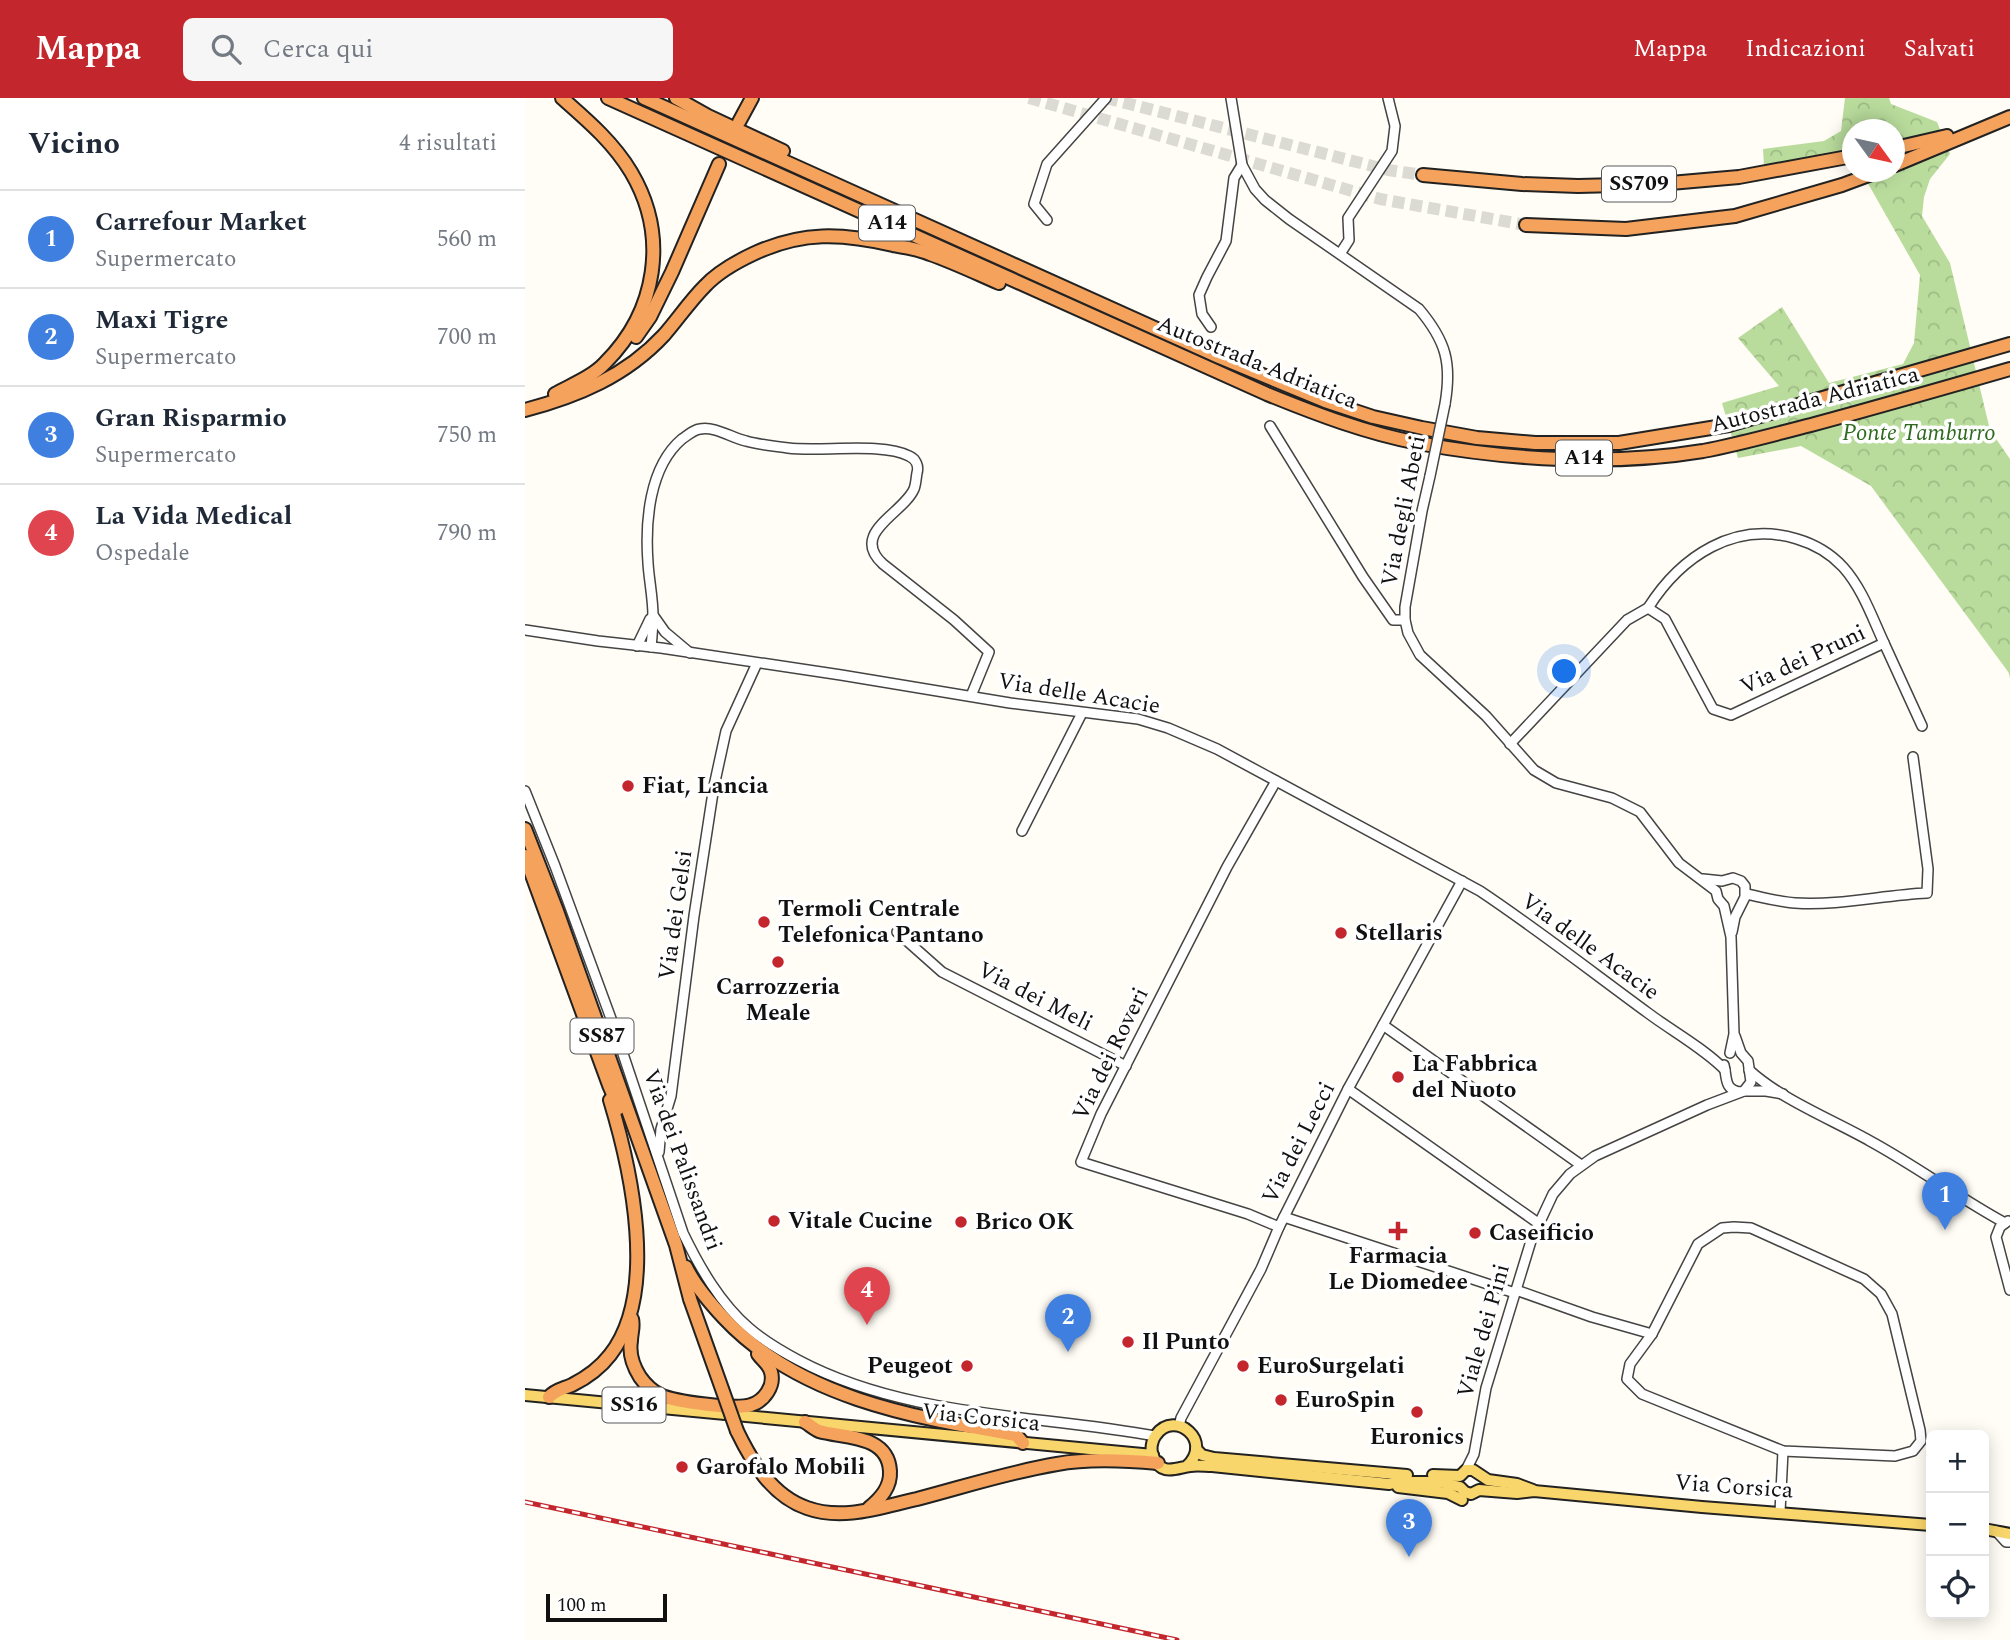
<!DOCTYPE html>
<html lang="it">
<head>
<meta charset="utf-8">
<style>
  body { margin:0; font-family:Spectral,serif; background:#f6f6f7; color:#1f2937 }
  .controls { position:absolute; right:21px; bottom:21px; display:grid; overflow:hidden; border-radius:10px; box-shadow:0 4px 18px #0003 }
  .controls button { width:63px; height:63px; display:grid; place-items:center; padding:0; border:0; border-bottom:2px solid #e0e1e3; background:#fff; color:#1f2937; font:35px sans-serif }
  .compass { position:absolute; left:1317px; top:21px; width:63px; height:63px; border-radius:50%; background:#fff; box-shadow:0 4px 18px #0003; rotate:123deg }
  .scale { position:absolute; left:21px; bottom:18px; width:121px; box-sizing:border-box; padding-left:7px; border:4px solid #111; border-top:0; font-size:19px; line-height:24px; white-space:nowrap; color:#111; -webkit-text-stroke:5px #fff; paint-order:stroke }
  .you { position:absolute; left:1040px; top:574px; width:24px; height:24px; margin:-18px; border:5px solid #fff; border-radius:50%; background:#1a73e8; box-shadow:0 0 0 10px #1a73e833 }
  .badge { display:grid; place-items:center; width:46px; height:46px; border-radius:50%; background:#c4262e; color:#fff; font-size:23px; font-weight:700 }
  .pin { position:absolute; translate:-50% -58px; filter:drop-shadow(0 2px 4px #0008) }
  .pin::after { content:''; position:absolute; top:37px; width:24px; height:21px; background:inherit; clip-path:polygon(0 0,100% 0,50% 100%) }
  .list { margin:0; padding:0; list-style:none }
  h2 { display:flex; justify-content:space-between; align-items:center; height:91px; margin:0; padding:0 28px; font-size:30px }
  h2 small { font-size:23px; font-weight:400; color:#747a83 }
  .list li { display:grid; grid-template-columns:46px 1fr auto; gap:21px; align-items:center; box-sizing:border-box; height:98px; padding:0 28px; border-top:2px solid #e0e1e3 }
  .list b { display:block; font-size:26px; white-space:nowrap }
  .list p { margin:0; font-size:23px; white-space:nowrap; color:#747a83 }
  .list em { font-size:23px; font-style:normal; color:#747a83 }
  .icon { flex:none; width:38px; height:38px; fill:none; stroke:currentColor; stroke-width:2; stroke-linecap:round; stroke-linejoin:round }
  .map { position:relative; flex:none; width:1485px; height:1542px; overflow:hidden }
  header { display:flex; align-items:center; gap:42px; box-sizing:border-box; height:98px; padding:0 35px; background:#c4262e; color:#fff }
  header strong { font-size:33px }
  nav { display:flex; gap:38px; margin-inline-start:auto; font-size:24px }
  .search { width:490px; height:63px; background:#f6f6f7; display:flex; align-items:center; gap:18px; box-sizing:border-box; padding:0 24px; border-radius:10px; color:#747a83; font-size:26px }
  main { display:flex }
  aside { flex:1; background:#fff }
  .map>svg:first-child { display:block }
</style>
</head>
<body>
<header>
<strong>Mappa</strong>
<div class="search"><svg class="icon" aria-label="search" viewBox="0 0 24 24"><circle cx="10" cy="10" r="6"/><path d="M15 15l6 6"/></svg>Cerca qui</div>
<nav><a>Mappa</a><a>Indicazioni</a><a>Salvati</a></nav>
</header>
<main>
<aside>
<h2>Vicino<small>4 risultati</small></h2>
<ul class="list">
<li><span class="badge" style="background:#3f7fe0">1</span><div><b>Carrefour Market</b><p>Supermercato</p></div><em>560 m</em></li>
<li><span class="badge" style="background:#3f7fe0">2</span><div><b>Maxi Tigre</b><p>Supermercato</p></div><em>700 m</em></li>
<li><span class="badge" style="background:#3f7fe0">3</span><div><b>Gran Risparmio</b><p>Supermercato</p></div><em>750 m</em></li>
<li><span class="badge" style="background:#e0444e">4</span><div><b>La Vida Medical</b><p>Ospedale</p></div><em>790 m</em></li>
</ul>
</aside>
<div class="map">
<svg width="1485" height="1542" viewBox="0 0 1485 1542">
  <defs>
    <pattern id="forest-crowns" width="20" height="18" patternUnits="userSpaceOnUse" patternTransform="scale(1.75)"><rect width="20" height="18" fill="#b9dc9c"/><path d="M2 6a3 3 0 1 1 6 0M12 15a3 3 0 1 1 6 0" fill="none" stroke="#9ebc85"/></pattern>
  </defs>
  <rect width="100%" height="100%" fill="#fffdf5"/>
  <!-- forest -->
  <path fill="url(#forest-crowns)" d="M1320 0H1364L1366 6 1412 24 1425 56 1405 81 1399 99 1397 118 1425 165 1465 332 1485 361V581L1484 575 1346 388 1276 348 1213 360 1197 305 1254 288 1213 240 1257 209 1304 285 1378 266 1389 245 1395 177 1341 82 1333 74H1370V32H1328L1327 67 1314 53 1296 63 1239 68 1238 51 1299 43 1316 33Z"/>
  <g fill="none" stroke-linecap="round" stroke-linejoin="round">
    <!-- highway-tunnel -->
    <g stroke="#dbdad3" stroke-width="12" stroke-dasharray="12 6" stroke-linecap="butt">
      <path d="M504 0 855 101 1001 127"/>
      <path d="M581 0 863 72 898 77"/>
    </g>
    <defs>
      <g id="minor">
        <path d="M706 0 717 67 730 91 740 102 764 121 894 211C921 243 927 265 920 306"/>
        <path d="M522 122 509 106 522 66 581 0"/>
        <path d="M815 156 824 142 823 120 867 53 870 28 863 0"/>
        <path d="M686 229 677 216 674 197 682 179 701 143 709 80 717 67"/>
        <path d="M745 328 838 479 868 522H880"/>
        <path d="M905 378 897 413 880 509V522L883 535 895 557 961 618 1009 672 1031 685 1087 700 1115 714 1154 765 1191 793 1193 801 1199 808 1206 839 1209 936 1205 955"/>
        <path d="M1123 510C1156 458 1210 422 1272 441 1289 446 1306 456 1318 469 1337 490 1347 519 1359 545"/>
        <path d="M128 517 140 534 165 555"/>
        <path d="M0 532 73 543 136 550 316 577 485 605 613 621 643 630 692 651 955 793C1012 831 1067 874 1123 915 1147 933 1180 951 1200 972"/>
        <path d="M112 548 125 521"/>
        <path d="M126 549C127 539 128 528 128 518 128 500 124 482 123 465 120 424 124 369 157 341 163 337 168 332 175 331 190 328 207 340 221 343 235 347 249 348 263 350 295 354 358 344 384 358 391 361 394 368 392 375 391 380 391 386 389 391 378 416 324 435 358 466L429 522 464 554 446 598"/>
        <path d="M985 646 1102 522 1123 510 1140 521 1188 611 1206 617 1359 545 1397 628"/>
        <path d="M751 683 702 769 576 1016 556 1064 723 1116 754 1129"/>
        <path d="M0 693 30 768 88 926 158 1135C175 1170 195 1205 224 1230 239 1243 256 1253 273 1262 382 1320 511 1316 630 1338"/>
        <path d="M497 733 557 615"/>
        <path d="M1178 781 1197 783 1208 780 1216 783 1220 788V799L1210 819 1207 834"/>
        <path d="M1221 796C1237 799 1254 804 1270 805 1314 808 1358 797 1402 795L1403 771 1388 659"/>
        <path d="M372 834 417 874 601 968"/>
        <path d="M858 927 1056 1067"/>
        <path d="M1210 938 1216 955 1223 963 1226 984 1219 993"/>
        <path d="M1199 967C1202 979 1199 992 1215 994"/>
        <path d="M1224 972C1257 1002 1306 1021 1345 1043 1391 1068 1434 1100 1480 1125"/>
        <path d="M823 991 1013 1125"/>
        <path d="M134 1054 136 1031 146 998 169 818 189 688 201 633 232 565"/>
        <path d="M759 1119 990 1195"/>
        <path d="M1483 1123 1475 1129 1471 1139 1485 1192"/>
        <path d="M1209 1129 1226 1130 1339 1181 1356 1196 1367 1216 1395 1332 1396 1343 1388 1353 1370 1358 1258 1353 1117 1296 1102 1281 1105 1266 1127 1236 1173 1146 1197 1130Z"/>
        <path d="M991 1192 1067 1219 1127 1236"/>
        <path d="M654 1328 656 1320 736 1171 754 1129 823 991 937 783"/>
        <path d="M941 1372 949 1356 961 1290 1006 1143 1028 1096 1045 1076 1070 1058 1182 1007 1219 993H1241L1258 996"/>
        <path d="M1255 1414 1258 1353"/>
        <path d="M1471 1433 1481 1444H1485"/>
      </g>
      <g id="major">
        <path d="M0 1297 628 1357"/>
        <path d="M671 1351 677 1357 689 1360 882 1377"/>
        <path d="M662 1368C689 1343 650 1311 631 1337 627 1342 625 1351 628 1358 636 1379 651 1370 665 1368 672 1367 680 1368 687 1368L864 1386 873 1384H915L935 1389 940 1394 946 1396 954 1392 992 1395 1009 1393 1177 1409 1406 1427"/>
        <path d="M908 1377 935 1378 941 1372H948L963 1382 992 1386 1008 1392"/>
        <path d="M873 1389 923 1395 937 1402"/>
        <path d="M1459 1431 1485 1436"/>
      </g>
      <g id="highway">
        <path d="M83 0 742 296C791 316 841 335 893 345 984 362 1087 368 1178 353 1215 346 1250 336 1286 327 1353 309 1419 290 1485 271"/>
        <path d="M119 0 694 259 800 303 848 319 897 330 952 340 1010 345H1094L1204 327 1485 246"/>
        <path d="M151 0 183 18 258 53"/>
        <path d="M214 24 227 0"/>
        <path d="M1370 50 1422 38"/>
        <path d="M1370 67 1485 19"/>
        <path d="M898 77 997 86 1053 88 1134 86 1214 79 1328 58"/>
        <path d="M1001 127 1101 131 1210 118 1317 87 1352 74"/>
        <path d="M111 239 125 219 147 174 194 66"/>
        <path d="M30 296C46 287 67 279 80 265 132 213 144 138 106 74 88 44 62 22 37 0"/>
        <path d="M0 312C53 298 101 278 139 237 153 221 165 203 180 188 193 174 211 164 228 156 277 133 317 135 368 147 380 149 393 151 405 156 428 164 451 175 474 185"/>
        <path d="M0 731 32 813 151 1147 165 1201"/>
        <path d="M0 758 84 987 94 1010"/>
        <path d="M161 1169C170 1188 185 1205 199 1220 274 1300 388 1319 491 1337L498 1345"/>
        <path d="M107 1221C109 1229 106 1235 106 1243 104 1255 108 1268 115 1279 120 1286 127 1293 135 1297 149 1304 211 1312 226 1307 239 1303 250 1288 246 1274 244 1266 237 1262 233 1256"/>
        <path d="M24 1299C30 1292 38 1291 47 1287 61 1280 75 1270 85 1257 134 1195 106 1071 85 1002"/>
        <path d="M280 1324C285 1327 289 1331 294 1333 318 1340 363 1336 365 1373 366 1389 356 1400 344 1410"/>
        <path d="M212 1333C227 1364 247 1398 282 1410 318 1423 356 1409 392 1401 438 1389 484 1374 532 1366 564 1360 600 1362 633 1365"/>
      </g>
    </defs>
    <!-- minor casing -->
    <use href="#minor" stroke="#444" stroke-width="12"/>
    <!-- major casing -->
    <use href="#major" stroke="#222" stroke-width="14"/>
    <!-- highway casing -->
    <use href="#highway" stroke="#222" stroke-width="16"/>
    <!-- minor -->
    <use href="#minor" stroke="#fff" stroke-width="9"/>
    <!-- major -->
    <use href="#major" stroke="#f9d66b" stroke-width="10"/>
    <!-- highway -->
    <use href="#highway" stroke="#f5a25d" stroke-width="12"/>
    <defs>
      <path id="rail" d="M0 1404 652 1542"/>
    </defs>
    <!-- rail casing -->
    <use href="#rail" stroke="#c4262e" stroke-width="5"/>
    <!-- rail -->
    <use href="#rail" stroke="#fff" stroke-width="2.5" stroke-dasharray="8" stroke-linecap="butt"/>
    <defs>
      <path id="minor-bridge" d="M905 378 920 306"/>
      <path id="highway-bridge" d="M165 1201 212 1333"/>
    </defs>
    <!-- minor-bridge casing -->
    <use href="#minor-bridge" stroke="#444" stroke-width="12" stroke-linecap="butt"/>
    <!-- highway-bridge casing -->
    <use href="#highway-bridge" stroke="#222" stroke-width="16" stroke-linecap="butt"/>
    <!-- minor-bridge -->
    <use href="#minor-bridge" stroke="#fff" stroke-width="9"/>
    <!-- highway-bridge -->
    <use href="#highway-bridge" stroke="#f5a25d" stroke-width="12"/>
  </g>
  <!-- markers -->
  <g fill="#c4262e" stroke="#fff" stroke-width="2.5">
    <circle cx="103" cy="688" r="7"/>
    <circle cx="239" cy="824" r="7"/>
    <circle cx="816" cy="835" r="7"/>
    <circle cx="253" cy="864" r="7"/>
    <circle cx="873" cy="979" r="7"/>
    <circle cx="249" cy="1123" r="7"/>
    <circle cx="436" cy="1124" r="7"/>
    <path d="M869.5 1122.5h7v7h7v7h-7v7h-7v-7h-7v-7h7z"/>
    <circle cx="950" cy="1135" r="7"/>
    <circle cx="603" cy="1244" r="7"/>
    <circle cx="442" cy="1268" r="7"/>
    <circle cx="718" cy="1268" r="7"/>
    <circle cx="756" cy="1302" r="7"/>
    <circle cx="892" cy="1314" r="7"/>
    <circle cx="157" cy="1369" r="7"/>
  </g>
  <g text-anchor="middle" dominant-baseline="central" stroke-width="7" stroke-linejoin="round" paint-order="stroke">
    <!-- shield labels -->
    <g fill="#fff" stroke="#585858" stroke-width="2">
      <rect x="1077" y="68.5" width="74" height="35" rx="5"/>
      <rect x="334" y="107.5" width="56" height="35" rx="5"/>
      <rect x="1031" y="342.5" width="56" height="35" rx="5"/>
      <rect x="45.5" y="920.5" width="63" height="35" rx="5"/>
      <rect x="77.5" y="1289.5" width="63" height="35" rx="5"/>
    </g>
    <g font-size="21" font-weight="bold" fill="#111">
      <text x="1114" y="86">SS709</text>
      <text x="362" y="125">A14</text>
      <text x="1059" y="360">A14</text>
      <text x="77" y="938">SS87</text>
      <text x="109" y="1307">SS16</text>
    </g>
    <!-- street labels -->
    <g font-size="23" fill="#111" stroke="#fff">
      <text transform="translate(732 265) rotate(22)">Autostrada Adriatica</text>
      <text transform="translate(1290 302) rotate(-14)">Autostrada Adriatica</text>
      <text transform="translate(879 413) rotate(-79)">Via degli Abeti</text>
      <text transform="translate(1278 562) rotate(-25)">Via dei Pruni</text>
      <text transform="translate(554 596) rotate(9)">Via delle Acacie</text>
      <text transform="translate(151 817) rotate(-82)">Via dei Gelsi</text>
      <text transform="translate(1065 849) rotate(36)">Via delle Acacie</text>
      <text transform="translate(510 899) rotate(27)">Via dei Meli</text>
      <text transform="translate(586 956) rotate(-64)">Via dei Roveri</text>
      <text transform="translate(774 1045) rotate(-63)">Via dei Lecci</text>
      <text transform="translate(157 1062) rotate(70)">Via dei Palissandri</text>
      <text transform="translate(959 1233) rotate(-74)">Viale dei Pini</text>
      <text transform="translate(456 1320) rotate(6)">Via Corsica</text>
      <text transform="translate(1209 1389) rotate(4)">Via Corsica</text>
    </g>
    <!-- park labels -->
    <g font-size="23" font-style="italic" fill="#2f6b1f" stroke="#fff">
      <text x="1394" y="335">Ponte Tamburro</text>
    </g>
    <!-- poi labels -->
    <g font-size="23" font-weight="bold" fill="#111" stroke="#fff" text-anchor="start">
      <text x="117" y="688">Fiat, Lancia</text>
      <text x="253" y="811">Termoli Centrale<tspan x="253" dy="26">Telefonica Pantano</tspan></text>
      <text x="830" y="835">Stellaris</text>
      <text x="253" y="889" text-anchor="middle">Carrozzeria<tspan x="253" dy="26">Meale</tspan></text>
      <text x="887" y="966">La Fabbrica<tspan x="887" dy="26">del Nuoto</tspan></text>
      <text x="263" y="1123">Vitale Cucine</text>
      <text x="450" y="1124">Brico OK</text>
      <text x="964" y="1135">Caseificio</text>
      <text x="873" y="1158" text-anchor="middle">Farmacia<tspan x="873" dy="26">Le Diomedee</tspan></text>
      <text x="617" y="1244">Il Punto</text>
      <text x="428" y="1268" text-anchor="end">Peugeot</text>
      <text x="732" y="1268">EuroSurgelati</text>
      <text x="770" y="1302">EuroSpin</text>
      <text x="892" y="1339" text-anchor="middle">Euronics</text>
      <text x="171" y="1369">Garofalo Mobili</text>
    </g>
  </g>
</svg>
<div class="controls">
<button>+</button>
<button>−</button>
<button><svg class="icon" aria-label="locate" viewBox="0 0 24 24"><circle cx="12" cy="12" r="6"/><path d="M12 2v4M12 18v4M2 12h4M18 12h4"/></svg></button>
</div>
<svg class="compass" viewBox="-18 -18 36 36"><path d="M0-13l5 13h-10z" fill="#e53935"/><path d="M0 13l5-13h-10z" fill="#747a83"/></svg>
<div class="scale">100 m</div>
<div class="you"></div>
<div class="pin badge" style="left:1420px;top:1132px;background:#3f7fe0">1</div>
<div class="pin badge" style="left:543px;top:1254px;background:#3f7fe0">2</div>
<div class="pin badge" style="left:884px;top:1459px;background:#3f7fe0">3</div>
<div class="pin badge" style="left:342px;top:1227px;background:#e0444e">4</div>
</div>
</main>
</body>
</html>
